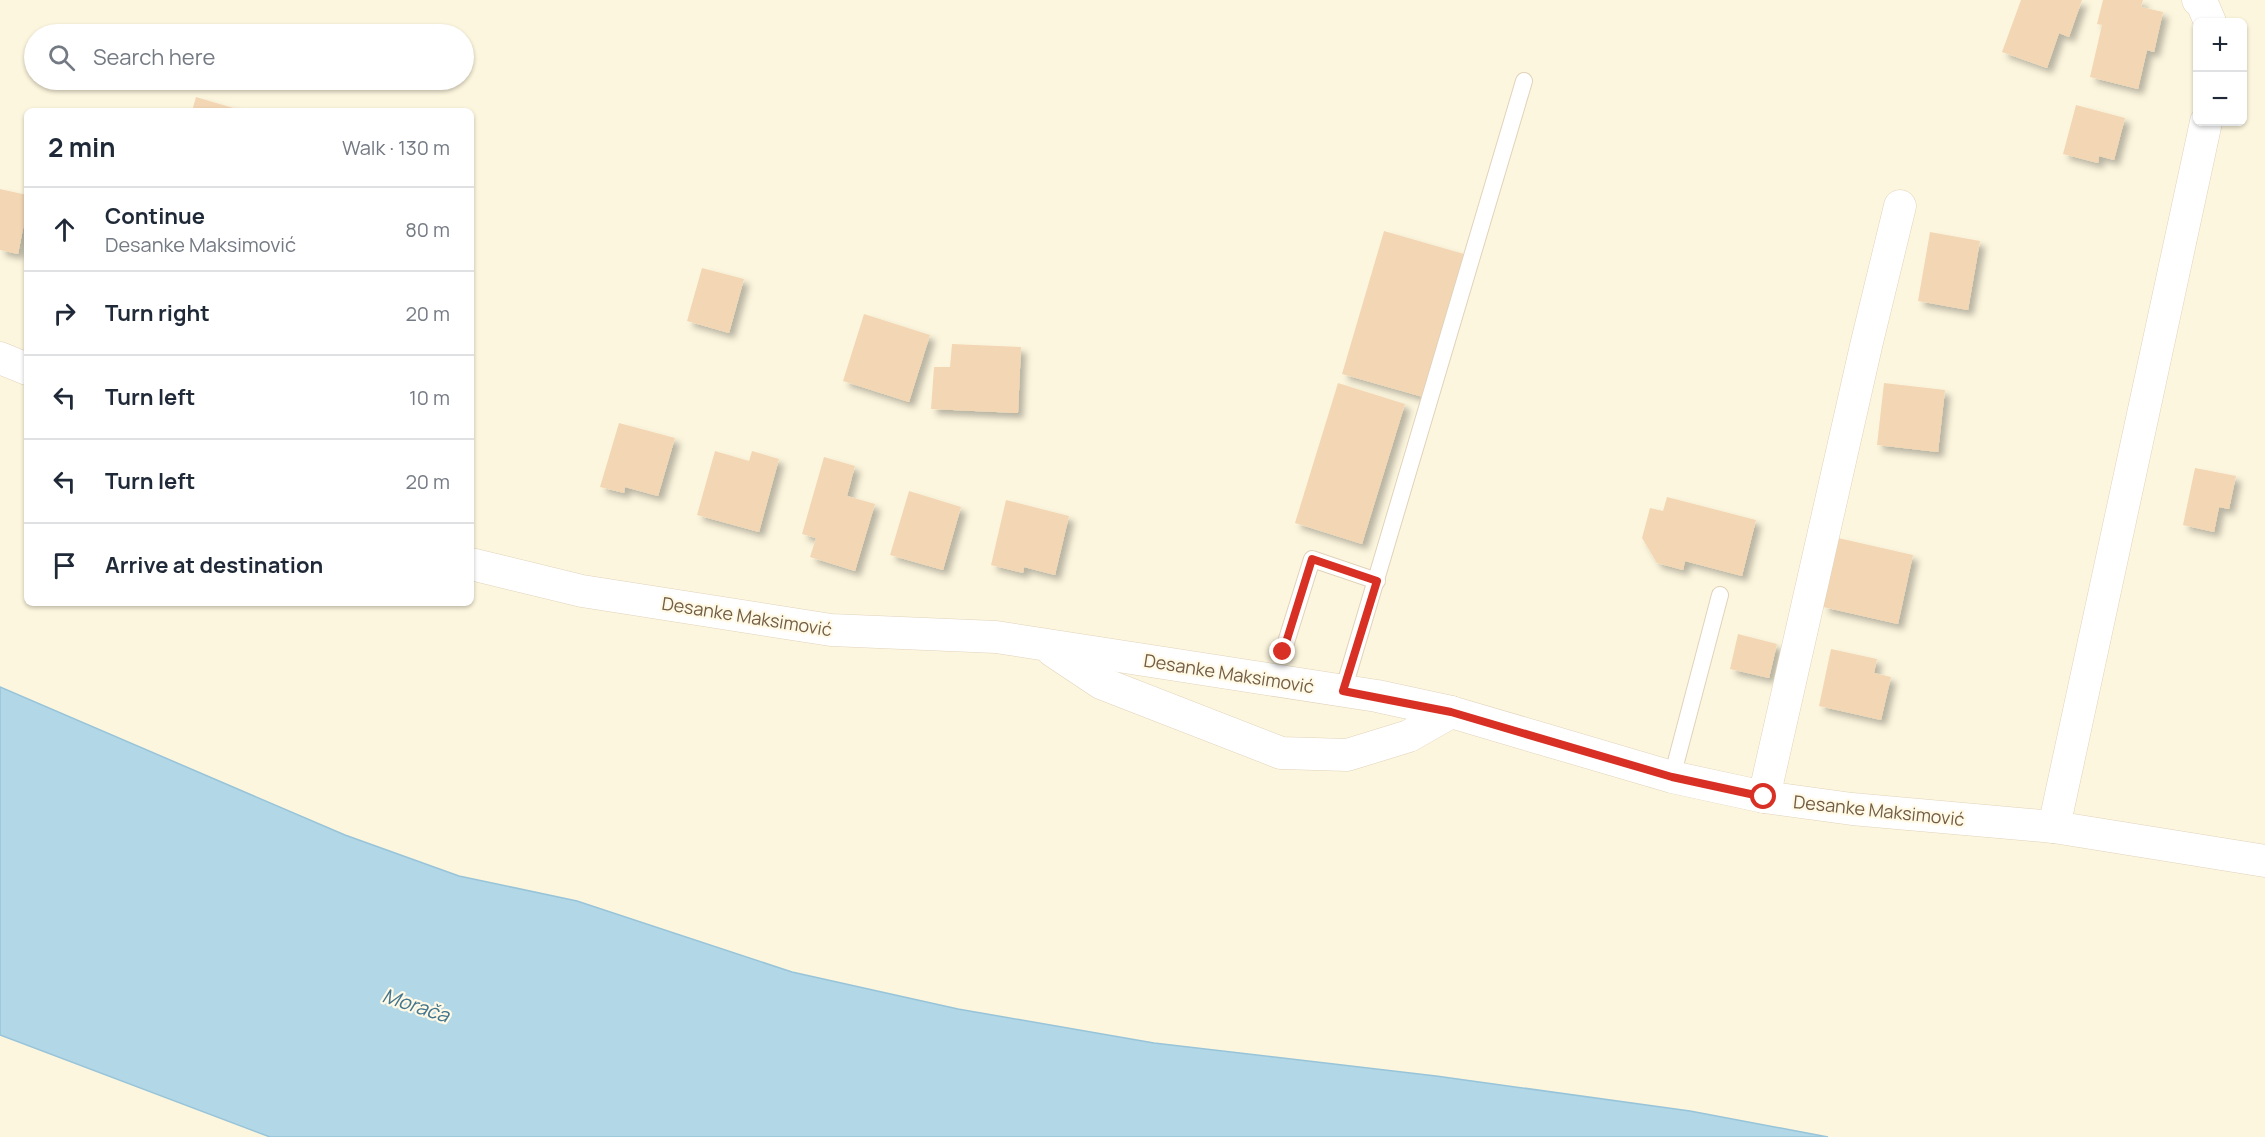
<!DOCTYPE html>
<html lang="en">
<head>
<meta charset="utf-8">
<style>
  body { margin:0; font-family:Manrope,sans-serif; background:#f6f6f7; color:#1f2937 }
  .controls { position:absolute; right:18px; top:18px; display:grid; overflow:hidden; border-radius:9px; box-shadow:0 2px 4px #0004 }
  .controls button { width:54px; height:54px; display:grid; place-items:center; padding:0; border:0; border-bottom:2px solid #e0e1e3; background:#fff; color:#1f2937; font:30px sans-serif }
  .stop { position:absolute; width:18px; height:18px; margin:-14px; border:4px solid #d93025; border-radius:50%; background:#fff }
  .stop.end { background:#d93025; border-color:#fff; box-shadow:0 2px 6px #0008 }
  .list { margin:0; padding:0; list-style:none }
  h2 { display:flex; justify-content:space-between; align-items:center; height:78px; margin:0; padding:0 24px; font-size:26px }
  h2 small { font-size:20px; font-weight:400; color:#747a83 }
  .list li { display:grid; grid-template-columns:39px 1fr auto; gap:18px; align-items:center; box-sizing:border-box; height:84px; padding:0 24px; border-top:2px solid #e0e1e3 }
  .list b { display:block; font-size:22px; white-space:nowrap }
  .list p { margin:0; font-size:20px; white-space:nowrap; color:#747a83 }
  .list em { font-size:20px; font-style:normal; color:#747a83 }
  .icon { flex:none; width:33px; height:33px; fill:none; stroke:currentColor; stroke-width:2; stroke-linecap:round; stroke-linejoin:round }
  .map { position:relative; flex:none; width:2265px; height:1137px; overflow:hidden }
  .search { position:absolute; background:#fff; box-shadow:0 2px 4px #0004; left:24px; top:24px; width:450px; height:66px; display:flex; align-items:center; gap:15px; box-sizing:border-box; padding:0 21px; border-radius:33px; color:#747a83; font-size:22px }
  .panel { position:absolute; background:#fff; box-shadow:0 2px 4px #0004; left:24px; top:108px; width:450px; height:498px; border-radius:9px }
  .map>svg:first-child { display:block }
</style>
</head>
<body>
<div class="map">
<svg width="2265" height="1137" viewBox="0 0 2265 1137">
  <defs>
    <filter id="shadow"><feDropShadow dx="5.5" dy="5.5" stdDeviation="3" flood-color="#0004"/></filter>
  </defs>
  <rect width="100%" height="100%" fill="#fdf6de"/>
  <!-- water -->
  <path fill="#b2d7e6" stroke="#98c4d9" stroke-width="1.5" d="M0 687 345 835 459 876 577 901 792 972 958 1009 1154 1043 1436 1076 1690 1111 1828 1137H270L0 1035Z"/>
  <!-- building -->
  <g fill="#f3d7b4" filter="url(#shadow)">
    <path d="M2021 0H2082L2069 37 2059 33 2047 68 2002 52Z"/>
    <path d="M2103 0H2143L2141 7 2163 12 2154 52 2147 50 2138 89 2090 77 2102 25 2097 24Z"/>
    <path d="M196 97 240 110V111H192Z"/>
    <path d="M2076 105 2125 118 2114 160 2099 156 2098 163 2063 154Z"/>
    <path d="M0 189 27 195V209L18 254 0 250Z"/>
    <path d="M1384 231 1464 254 1423 397 1342 374Z"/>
    <path d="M1930 232 1980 241 1968 310 1918 301Z"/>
    <path d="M702 268 744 279 729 333 687 321Z"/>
    <path d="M864 314 930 335 909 402 843 381Z"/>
    <path d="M952 344 1021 347 1018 413 931 409 934 367H950Z"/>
    <path d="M1338 383 1405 404 1362 544 1295 523Z"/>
    <path d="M1884 383 1945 390 1938 452 1877 445Z"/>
    <path d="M619 423 675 438 658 496 625 487 624 493 600 487Z"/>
    <path d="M715 451 749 461 752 451 779 459 759 532 697 515Z"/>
    <path d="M824 457 855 466 847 496 875 504 855 571 810 557 816 538 802 534Z"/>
    <path d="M2195 468 2236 476 2229 509 2219 507 2214 532 2183 525Z"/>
    <path d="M909 491 961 507 943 570 890 555Z"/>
    <path d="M1667 497 1756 520 1742 576 1685 561 1683 570 1657 563 1642 538 1650 508 1663 511Z"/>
    <path d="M1006 500 1069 516 1055 575 1024 567 1023 573 991 565Z"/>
    <path d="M1838 538 1913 555 1898 624 1823 607Z"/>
    <path d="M1738 634 1777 644 1769 678 1730 669Z"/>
    <path d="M1831 649 1877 659 1874 673 1891 677 1881 720 1819 706Z"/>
  </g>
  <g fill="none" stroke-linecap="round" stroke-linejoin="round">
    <defs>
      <g id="lane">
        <path d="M1283 652 1312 559 1377 581"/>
        <path d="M1343 691 1524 81"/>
        <path d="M1672 777 1720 595"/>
      </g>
      <g id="street">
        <path d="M2198 0 2202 3 2210 22"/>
        <path d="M0 358 27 369"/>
        <path d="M471 564 582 591 831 630 996 637 1377 696 1451 712 1672 777 1764 797 1852 809 2054 827 2265 861"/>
        <path d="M1053 651 1101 683 1281 753 1347 755 1409 736 1451 712"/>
        <path d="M1764 797 1866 346 1900 206"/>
        <path d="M2054 827 2206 122"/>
      </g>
    </defs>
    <!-- lane casing -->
    <use href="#lane" stroke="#e1d2ba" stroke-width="18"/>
    <!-- street casing -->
    <use href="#street" stroke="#e1d2ba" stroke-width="33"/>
    <!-- lane -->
    <use href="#lane" stroke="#fff" stroke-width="16"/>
    <!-- street -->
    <use href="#street" stroke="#fff" stroke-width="32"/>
  </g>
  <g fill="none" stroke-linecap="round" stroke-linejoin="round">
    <!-- route -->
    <path stroke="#d93025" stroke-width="8" d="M1283 652 1312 559 1377 581 1343 691 1451 712 1672 777 1764 797"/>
  </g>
  <g text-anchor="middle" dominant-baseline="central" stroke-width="4.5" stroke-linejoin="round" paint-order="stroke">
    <!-- street labels -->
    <g font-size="18" fill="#735d45" stroke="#fff9e5">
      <text transform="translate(747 616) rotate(9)">Desanke Maksimović</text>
      <text transform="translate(1229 673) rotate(9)">Desanke Maksimović</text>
      <text transform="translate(1879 810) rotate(6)">Desanke Maksimović</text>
    </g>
    <!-- water labels -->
    <g font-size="20" font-style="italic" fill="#42768f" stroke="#fff9e5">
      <text transform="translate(416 1005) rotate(18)">Morača</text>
    </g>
  </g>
</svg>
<div class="controls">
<button>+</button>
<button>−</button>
</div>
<div class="stop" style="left:1764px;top:797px"></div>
<div class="stop end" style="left:1283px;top:652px"></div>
<div class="search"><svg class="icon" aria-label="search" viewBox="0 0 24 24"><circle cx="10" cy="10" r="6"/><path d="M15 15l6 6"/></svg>Search here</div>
<section class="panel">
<h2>2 min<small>Walk · 130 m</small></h2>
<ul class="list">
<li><svg class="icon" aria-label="ahead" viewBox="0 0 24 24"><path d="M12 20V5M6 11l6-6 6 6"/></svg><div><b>Continue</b><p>Desanke Maksimović</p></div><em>80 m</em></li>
<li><svg class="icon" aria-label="right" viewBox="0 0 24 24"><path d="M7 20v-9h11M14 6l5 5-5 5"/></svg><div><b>Turn right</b></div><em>20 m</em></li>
<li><svg class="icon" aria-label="left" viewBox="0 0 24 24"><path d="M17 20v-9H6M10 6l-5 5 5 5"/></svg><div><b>Turn left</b></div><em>10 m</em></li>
<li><svg class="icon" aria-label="left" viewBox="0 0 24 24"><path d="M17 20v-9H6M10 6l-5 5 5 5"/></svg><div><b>Turn left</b></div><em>20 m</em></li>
<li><svg class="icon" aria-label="arrive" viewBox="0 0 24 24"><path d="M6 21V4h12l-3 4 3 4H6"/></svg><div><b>Arrive at destination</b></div></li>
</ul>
</section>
</div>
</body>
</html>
